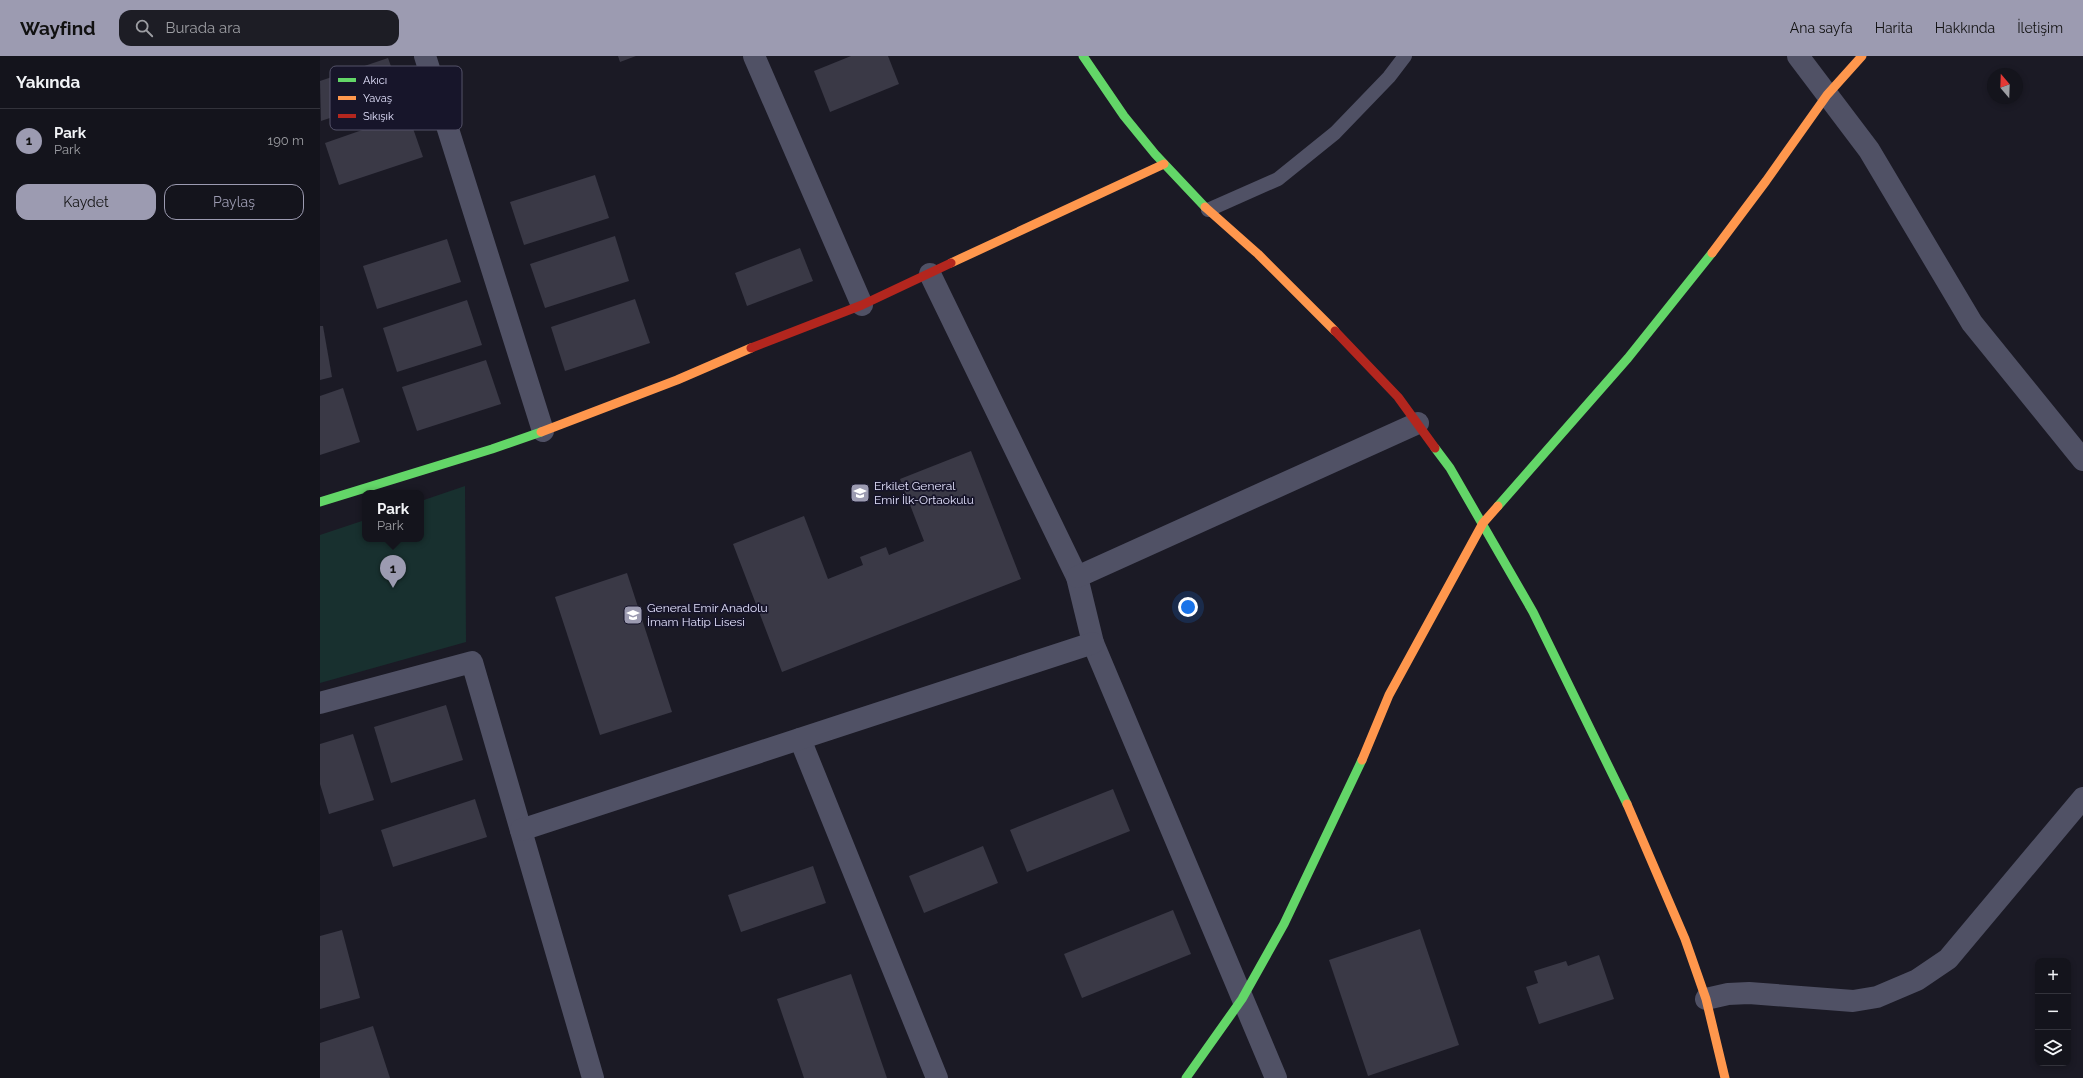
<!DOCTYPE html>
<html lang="tr">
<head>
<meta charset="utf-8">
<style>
  body { margin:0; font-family:Raleway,sans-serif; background:#1d1d25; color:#f1f3f6 }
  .controls { position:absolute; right:12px; bottom:12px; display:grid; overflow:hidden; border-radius:8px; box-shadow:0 2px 6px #0003 }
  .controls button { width:36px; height:36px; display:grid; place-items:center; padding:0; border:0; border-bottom:1px solid #33333b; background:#14141c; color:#f1f3f6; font:20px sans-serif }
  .compass { position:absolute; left:1667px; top:12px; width:36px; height:36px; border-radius:50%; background:#14141c; box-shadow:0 2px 6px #0003; rotate:341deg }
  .you { position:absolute; left:868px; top:551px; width:14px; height:14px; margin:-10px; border:3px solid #fff; border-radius:50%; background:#1a73e8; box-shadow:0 0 0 6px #1a73e833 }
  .badge { display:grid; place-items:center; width:26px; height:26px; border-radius:50%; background:#9c9bb1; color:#111; font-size:13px; font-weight:700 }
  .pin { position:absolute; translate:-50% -33px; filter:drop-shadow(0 1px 2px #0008) }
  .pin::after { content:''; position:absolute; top:21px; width:14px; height:12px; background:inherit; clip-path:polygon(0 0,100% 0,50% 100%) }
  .popup { position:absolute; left:42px; top:434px; width:62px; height:52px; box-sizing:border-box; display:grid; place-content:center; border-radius:8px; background:#14141c; filter:drop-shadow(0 1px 3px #0005); font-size:13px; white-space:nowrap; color:#9d9ea3 }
  .popup b { font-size:15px; color:#f1f3f6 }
  .popup::after { content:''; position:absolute; left:50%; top:100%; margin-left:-8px; border:8px solid transparent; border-top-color:#14141c }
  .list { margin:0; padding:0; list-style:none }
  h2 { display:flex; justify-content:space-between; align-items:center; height:52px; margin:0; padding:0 16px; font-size:17px }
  h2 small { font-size:13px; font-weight:400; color:#9d9ea3 }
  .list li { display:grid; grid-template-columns:26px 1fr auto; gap:12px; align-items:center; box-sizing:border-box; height:64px; padding:0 16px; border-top:1px solid #33333b }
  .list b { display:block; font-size:15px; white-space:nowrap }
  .list p { margin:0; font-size:13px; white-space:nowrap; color:#9d9ea3 }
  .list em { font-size:13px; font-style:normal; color:#9d9ea3 }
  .actions { display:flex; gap:8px; padding:12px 16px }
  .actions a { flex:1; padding:9px 0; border:1px solid #9c9bb1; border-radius:12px; text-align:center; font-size:14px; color:#9c9bb1 }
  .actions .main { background:#9c9bb1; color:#111 }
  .icon { flex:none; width:22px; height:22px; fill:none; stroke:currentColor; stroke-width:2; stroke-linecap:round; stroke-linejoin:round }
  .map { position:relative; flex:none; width:1763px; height:1022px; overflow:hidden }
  header { display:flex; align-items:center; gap:24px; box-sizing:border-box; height:56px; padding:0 20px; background:#9c9bb1; color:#111 }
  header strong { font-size:19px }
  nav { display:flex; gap:22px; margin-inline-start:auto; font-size:14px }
  .search { width:280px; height:36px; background:#1d1d25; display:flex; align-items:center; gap:10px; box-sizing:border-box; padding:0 14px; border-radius:12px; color:#9d9ea3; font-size:15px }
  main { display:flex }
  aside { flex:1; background:#14141c }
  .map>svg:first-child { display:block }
</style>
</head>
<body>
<header>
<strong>Wayfind</strong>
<div class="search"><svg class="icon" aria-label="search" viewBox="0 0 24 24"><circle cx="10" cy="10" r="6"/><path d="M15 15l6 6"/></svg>Burada ara</div>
<nav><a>Ana sayfa</a><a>Harita</a><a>Hakkında</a><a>İletişim</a></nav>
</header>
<main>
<aside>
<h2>Yakında<small></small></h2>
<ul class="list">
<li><span class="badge">1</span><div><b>Park</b><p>Park</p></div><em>190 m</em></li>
</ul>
<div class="actions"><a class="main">Kaydet</a><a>Paylaş</a></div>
</aside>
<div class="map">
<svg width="1763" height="1022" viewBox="0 0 1763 1022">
  <rect width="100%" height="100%" fill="#1b1a25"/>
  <!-- green -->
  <path fill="#18302f" d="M145 430 146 586 0 627V479L45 464V483H101V445Z"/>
  <!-- building -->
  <g fill="#3a3946">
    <path d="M298 0H316L300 6Z"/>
    <path d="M531 0H568L579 28 510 56 494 15Z"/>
    <path d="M68 2 81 38 1 65 0 25Z"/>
    <path d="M88 58 103 101 19 129 5 87Z"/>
    <path d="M275 119 289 162 204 189 190 146Z"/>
    <path d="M295 180 309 225 225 252 210 208Z"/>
    <path d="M127 183 141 226 57 253 43 210Z"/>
    <path d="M480 192 493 225 427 250 415 217Z"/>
    <path d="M315 243 330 287 245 315 231 271Z"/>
    <path d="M147 244 162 289 77 316 63 272Z"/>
    <path d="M0 270H3L12 321 0 324Z"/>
    <path d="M166 304 181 348 97 375 82 331Z"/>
    <path d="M23 332 40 386 0 399V340Z"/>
    <path d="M651 395 701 523 462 616 413 488 484 460 508 523 543 509 540 501 566 491 569 499 604 485 580 423Z"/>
    <path d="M307 517 352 656 280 679 235 541Z"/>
    <path d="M126 649 143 704 71 727 54 671Z"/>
    <path d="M33 678 54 744 9 758 0 728V688Z"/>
    <path d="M793 733 810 775 707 816 690 774Z"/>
    <path d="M155 743 167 781 73 811 61 774Z"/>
    <path d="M663 790 678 827 604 857 589 820Z"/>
    <path d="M493 810 506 847 421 876 408 839Z"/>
    <path d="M853 854 871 898 762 942 744 898Z"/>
    <path d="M1100 873 1139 989 1048 1020 1009 904Z"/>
    <path d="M22 874 40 942 0 953V880Z"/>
    <path d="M1279 899 1294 943 1219 968 1206 931 1218 927 1214 915 1246 905 1248 910Z"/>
    <path d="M531 918 567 1022H484L457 943Z"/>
    <path d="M53 970 70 1022H0V987Z"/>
  </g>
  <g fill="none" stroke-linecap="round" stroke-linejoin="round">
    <!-- lane -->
    <path stroke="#505165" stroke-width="14" d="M888 154 958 123 1015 77 1069 21 1085 0"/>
    <!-- street -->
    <g stroke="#505165" stroke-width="22">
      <path d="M105 0 223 375"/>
      <path d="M434 0 542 249"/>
      <path d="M1478 0 1549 94 1652 267 1763 404"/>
      <path d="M610 218 757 521 773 587 956 1022"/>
      <path d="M757 521 1098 367"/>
      <path d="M0 647 152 606 273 1022"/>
      <path d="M480 683 617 1022"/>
      <path d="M201 774 773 587"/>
      <path d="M1386 943 1408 938 1429 937 1533 945 1557 941 1597 924 1628 903 1763 742"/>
    </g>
    <!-- fast -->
    <g stroke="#63d668" stroke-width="9">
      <path d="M763 0 804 60 835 98 885 151"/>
      <path d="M1115 392 1130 412 1213 556 1307 748"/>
      <path d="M0 446 172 393 221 376"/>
      <path d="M1178 450 1308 302 1392 197"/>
      <path d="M866 1022 922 943 964 868 1042 704"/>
    </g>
    <!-- slow -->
    <g stroke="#ff974d" stroke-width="9">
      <path d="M885 151 938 198 1015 275"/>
      <path d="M1392 197 1446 125 1507 39 1542 0"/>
      <path d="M631 207 844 108"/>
      <path d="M221 376 357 324 431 292"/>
      <path d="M1042 704 1069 639 1163 467 1178 450"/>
      <path d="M1307 748 1365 883 1386 943 1405 1022"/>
    </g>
    <!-- jam -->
    <g stroke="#b3261e" stroke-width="9">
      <path d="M1015 275 1078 341 1115 392"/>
      <path d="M431 292 542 249 631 207"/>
    </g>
  </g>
  <!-- icons -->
  <defs>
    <symbol id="school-square" viewBox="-11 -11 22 22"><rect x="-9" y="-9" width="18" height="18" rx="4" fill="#9c9bb1" stroke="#17152a"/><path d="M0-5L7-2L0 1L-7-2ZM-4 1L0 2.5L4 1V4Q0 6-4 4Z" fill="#fff"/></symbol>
  </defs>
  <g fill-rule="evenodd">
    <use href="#school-square" x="529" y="426" width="22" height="22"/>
    <use href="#school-square" x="302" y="548" width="22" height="22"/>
  </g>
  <g text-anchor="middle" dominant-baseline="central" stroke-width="3.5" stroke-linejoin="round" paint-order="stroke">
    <!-- poi labels -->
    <g font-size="12" fill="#e2e1fc" stroke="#17152a" text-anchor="start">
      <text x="554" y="430">Erkilet General<tspan x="554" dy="14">Emir İlk-Ortaokulu</tspan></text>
      <text x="327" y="552">General Emir Anadolu<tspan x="327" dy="14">İmam Hatip Lisesi</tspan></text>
    </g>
  </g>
  <!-- legend -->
  <rect x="10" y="10" width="132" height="64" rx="6" fill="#17152a" stroke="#545269" stroke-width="1"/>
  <rect x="18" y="22" width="18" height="4" fill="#63d668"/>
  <rect x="18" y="40" width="18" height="4" fill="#ff974d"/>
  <rect x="18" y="58" width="18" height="4" fill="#b3261e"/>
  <g font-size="11" fill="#e2e1fc">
    <text x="43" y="28">Akıcı</text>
    <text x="43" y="46">Yavaş</text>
    <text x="43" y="64">Sıkışık</text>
  </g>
</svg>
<div class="controls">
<button>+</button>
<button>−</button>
<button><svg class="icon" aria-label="layers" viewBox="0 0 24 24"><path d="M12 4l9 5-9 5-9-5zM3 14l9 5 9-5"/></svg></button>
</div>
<svg class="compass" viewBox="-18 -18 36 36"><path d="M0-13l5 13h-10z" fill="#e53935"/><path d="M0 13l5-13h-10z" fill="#9d9ea3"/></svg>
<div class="you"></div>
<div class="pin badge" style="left:73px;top:532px">1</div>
<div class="popup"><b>Park</b>Park</div>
</div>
</main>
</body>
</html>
